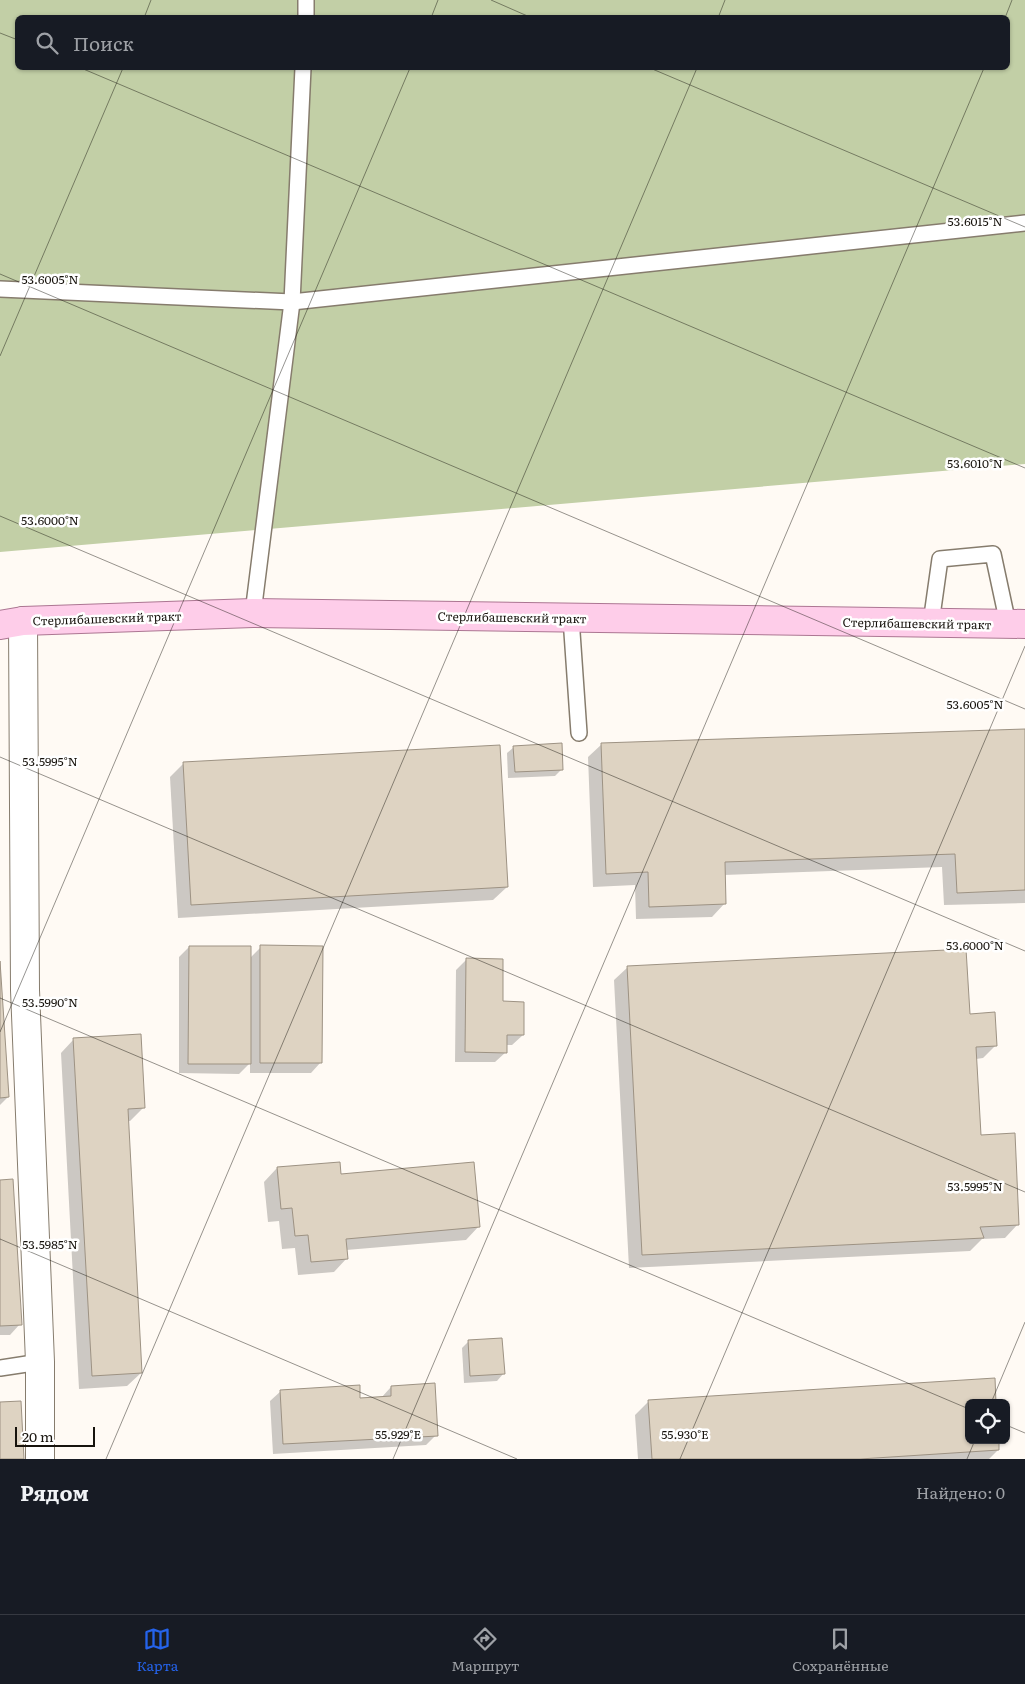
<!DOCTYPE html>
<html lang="ru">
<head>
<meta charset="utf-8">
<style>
  body { margin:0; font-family:Literata,serif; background:#20242c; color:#f1f3f6 }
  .controls { position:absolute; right:15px; bottom:15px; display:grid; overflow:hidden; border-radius:8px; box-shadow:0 1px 4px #0004 }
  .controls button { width:45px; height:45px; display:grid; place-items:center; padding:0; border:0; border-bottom:1px solid #363941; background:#171b24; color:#f1f3f6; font:25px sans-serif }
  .scale { position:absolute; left:15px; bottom:12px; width:80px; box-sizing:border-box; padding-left:5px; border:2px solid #17130d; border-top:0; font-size:14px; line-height:18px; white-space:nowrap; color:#17130d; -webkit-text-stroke:4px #fff; paint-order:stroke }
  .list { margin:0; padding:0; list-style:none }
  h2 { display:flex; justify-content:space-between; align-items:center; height:65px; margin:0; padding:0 20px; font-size:21px }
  h2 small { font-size:16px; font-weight:400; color:#9ea1a6 }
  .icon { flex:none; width:28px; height:28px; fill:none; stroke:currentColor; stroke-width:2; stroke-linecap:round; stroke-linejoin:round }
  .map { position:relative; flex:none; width:1025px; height:1459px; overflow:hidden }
  .search { position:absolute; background:#171b24; box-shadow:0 1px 4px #0004; left:15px; right:15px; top:15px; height:55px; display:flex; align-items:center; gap:12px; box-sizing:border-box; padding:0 18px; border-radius:8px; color:#9ea1a6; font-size:19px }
  .sheet { height:155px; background:#171b24 }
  nav { display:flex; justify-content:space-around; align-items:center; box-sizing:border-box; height:70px; border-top:1px solid #363941; background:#171b24; font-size:14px; color:#9ea1a6 }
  nav a { display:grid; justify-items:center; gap:2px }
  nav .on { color:#2563eb }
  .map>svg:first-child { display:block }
</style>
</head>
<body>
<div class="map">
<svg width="1025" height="1459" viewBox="0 0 1025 1459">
  <rect width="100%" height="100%" fill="#fffaf4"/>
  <!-- forest -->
  <path fill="#c2cfa6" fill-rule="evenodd" d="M0 0H1025V464L0 552ZM18 18H1008V68H18Z"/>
  <!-- shadow -->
  <g fill="#0003">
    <path d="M1025 730V903L944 905 942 867 724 875 725 903 712 917 636 919 635 885 593 887 588 757 602 744Z"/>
    <path d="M514 747 562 769 555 776 508 778 507 753Z"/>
    <path d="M183 764 507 887 493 900 178 918 170 777Z"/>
    <path d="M189 947 250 958 261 947 321 1062 311 1073H250V1063L239 1074 179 1073V957Z"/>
    <path d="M466 960 502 1002 523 1035 512 1045H506V1052L495 1062H455L456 970Z"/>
    <path d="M628 967 969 1015 996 1045 983 1058 976 1059 980 1136 1018 1224 1005 1238 982 1239 970 1251 629 1268 614 980Z"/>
    <path d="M0 968 8 1097 0 1105Z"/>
    <path d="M74 1039 143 1108 130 1121H127L141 1373 127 1386 79 1389 61 1053Z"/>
    <path d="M277 1168 340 1175 479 1226 466 1240 346 1250 347 1258 334 1272 298 1275 295 1248 282 1249 279 1221 268 1222 264 1182Z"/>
    <path d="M0 1181 20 1324 10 1335H0Z"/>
    <path d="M469 1341 503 1374 497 1381 464 1383 462 1348Z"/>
    <path d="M391 1387 436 1435 426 1445 273 1454 270 1401 281 1391 359 1399 381 1398Z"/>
    <path d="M649 1401 969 1403V1440L998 1450 989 1459H638L635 1415Z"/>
  </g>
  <!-- building -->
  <g fill="#ded3c2" stroke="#9d9283">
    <path d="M1025 729V890L957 893 955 854 725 862 726 904 649 907 648 872 606 874 601 743Z"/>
    <path d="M562 743 563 770 515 772 513 746Z"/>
    <path d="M500 745 508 887 191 905 183 762Z"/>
    <path d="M260 945 323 946 322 1063H260Z"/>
    <path d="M189 946H251V1064H188Z"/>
    <path d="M966 949 970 1014 995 1012 997 1046 976 1047 981 1135 1015 1133 1019 1225 980 1227 984 1238 642 1255 627 966Z"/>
    <path d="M466 958 503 959V1001L524 1002V1035H507V1053L465 1052Z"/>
    <path d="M0 961 9 1097 0 1098Z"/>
    <path d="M141 1034 145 1108 128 1109 142 1373 92 1376 73 1038Z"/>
    <path d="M340 1162 341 1174 474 1162 480 1227 346 1239 348 1259 311 1262 308 1235 295 1236 292 1208 281 1209 277 1167Z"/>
    <path d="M13 1179 22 1325 0 1326V1180Z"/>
    <path d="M502 1338 505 1374 470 1376 468 1340Z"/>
    <path d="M995 1378 996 1403H969V1440H999V1450L860 1459H652L648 1400Z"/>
    <path d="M435 1383 438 1436 283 1444 280 1390 360 1385V1398L391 1396V1386Z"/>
    <path d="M21 1401 24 1459H0V1402Z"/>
  </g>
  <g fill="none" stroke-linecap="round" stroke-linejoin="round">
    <defs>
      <g id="lane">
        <path d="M306 18V0"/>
        <path d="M0 289 292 302 1025 223"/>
        <path d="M253 613 292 302 303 68"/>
        <path d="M571 618 579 733"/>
        <path d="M931 623 940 559 993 554 1008 624"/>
        <path d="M0 1368 40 1362"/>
      </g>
      <path id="street" d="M23 621 25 990 40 1362V1459"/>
      <path id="primary" d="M0 625 23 621 253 613 1025 624"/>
    </defs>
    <!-- lane casing -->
    <use href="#lane" stroke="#867c6d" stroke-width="18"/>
    <!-- street casing -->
    <use href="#street" stroke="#867c6d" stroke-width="30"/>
    <!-- primary casing -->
    <use href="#primary" stroke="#ac7692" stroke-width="30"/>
    <!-- lane -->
    <use href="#lane" stroke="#fff" stroke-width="15"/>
    <!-- street -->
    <use href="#street" stroke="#fff" stroke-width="28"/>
    <!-- primary -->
    <use href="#primary" stroke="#fecde9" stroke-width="28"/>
  </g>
  <!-- ticks -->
  <path fill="none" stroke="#17130d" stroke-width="1" stroke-opacity="0.45" d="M491 0 532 18M144 18 151 0M431 18 438 0M718 18 725 0M1005 18 1012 0M0 33 18 40M81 68 1025 468M650 68 1025 227M0 274 1025 709M0 356 123 68M0 516 1025 951M0 757 1025 1192M0 998 969 1409M0 1032 410 68M0 1239 517 1459M991 1403 1025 1322M1006 1425 1025 1433M106 1459 697 68M393 1459 984 68M680 1459 1025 646M967 1459 975 1440"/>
  <g text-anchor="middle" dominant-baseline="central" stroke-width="5" stroke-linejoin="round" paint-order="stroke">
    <!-- street labels -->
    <g font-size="12" fill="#17130d" stroke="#fff">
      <text transform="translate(512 617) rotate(1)">Стерлибашевский тракт</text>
      <text transform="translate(107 618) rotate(-2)">Стерлибашевский тракт</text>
      <text transform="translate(917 623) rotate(1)">Стерлибашевский тракт</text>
    </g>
  </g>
  <g font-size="12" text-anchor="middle" fill="#17130d" stroke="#fff" stroke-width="5" stroke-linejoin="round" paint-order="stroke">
    <text x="975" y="226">53.6015°N</text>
    <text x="50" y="284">53.6005°N</text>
    <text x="975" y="468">53.6010°N</text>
    <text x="50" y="525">53.6000°N</text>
    <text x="975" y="709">53.6005°N</text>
    <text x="50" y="766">53.5995°N</text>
    <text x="975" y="950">53.6000°N</text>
    <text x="50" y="1007">53.5990°N</text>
    <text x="975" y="1191">53.5995°N</text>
    <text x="50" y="1249">53.5985°N</text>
    <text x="398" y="1439">55.929°E</text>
    <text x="685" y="1439">55.930°E</text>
  </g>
</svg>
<div class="controls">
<button><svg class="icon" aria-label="locate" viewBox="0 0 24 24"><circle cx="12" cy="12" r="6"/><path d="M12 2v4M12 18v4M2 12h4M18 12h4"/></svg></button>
</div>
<div class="scale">20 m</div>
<div class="search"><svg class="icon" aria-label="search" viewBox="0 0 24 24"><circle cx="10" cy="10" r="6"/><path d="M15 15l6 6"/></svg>Поиск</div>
</div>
<section class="sheet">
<h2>Рядом<small>Найдено: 0</small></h2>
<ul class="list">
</ul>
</section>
<nav>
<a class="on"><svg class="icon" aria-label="map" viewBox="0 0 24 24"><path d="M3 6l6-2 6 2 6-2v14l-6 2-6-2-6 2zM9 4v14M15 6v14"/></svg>Карта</a>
<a><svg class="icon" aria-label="directions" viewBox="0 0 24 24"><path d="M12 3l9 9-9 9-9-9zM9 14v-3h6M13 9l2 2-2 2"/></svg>Маршрут</a>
<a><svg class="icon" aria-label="saved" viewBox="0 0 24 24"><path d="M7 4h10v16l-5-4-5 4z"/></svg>Сохранённые</a>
</nav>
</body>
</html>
